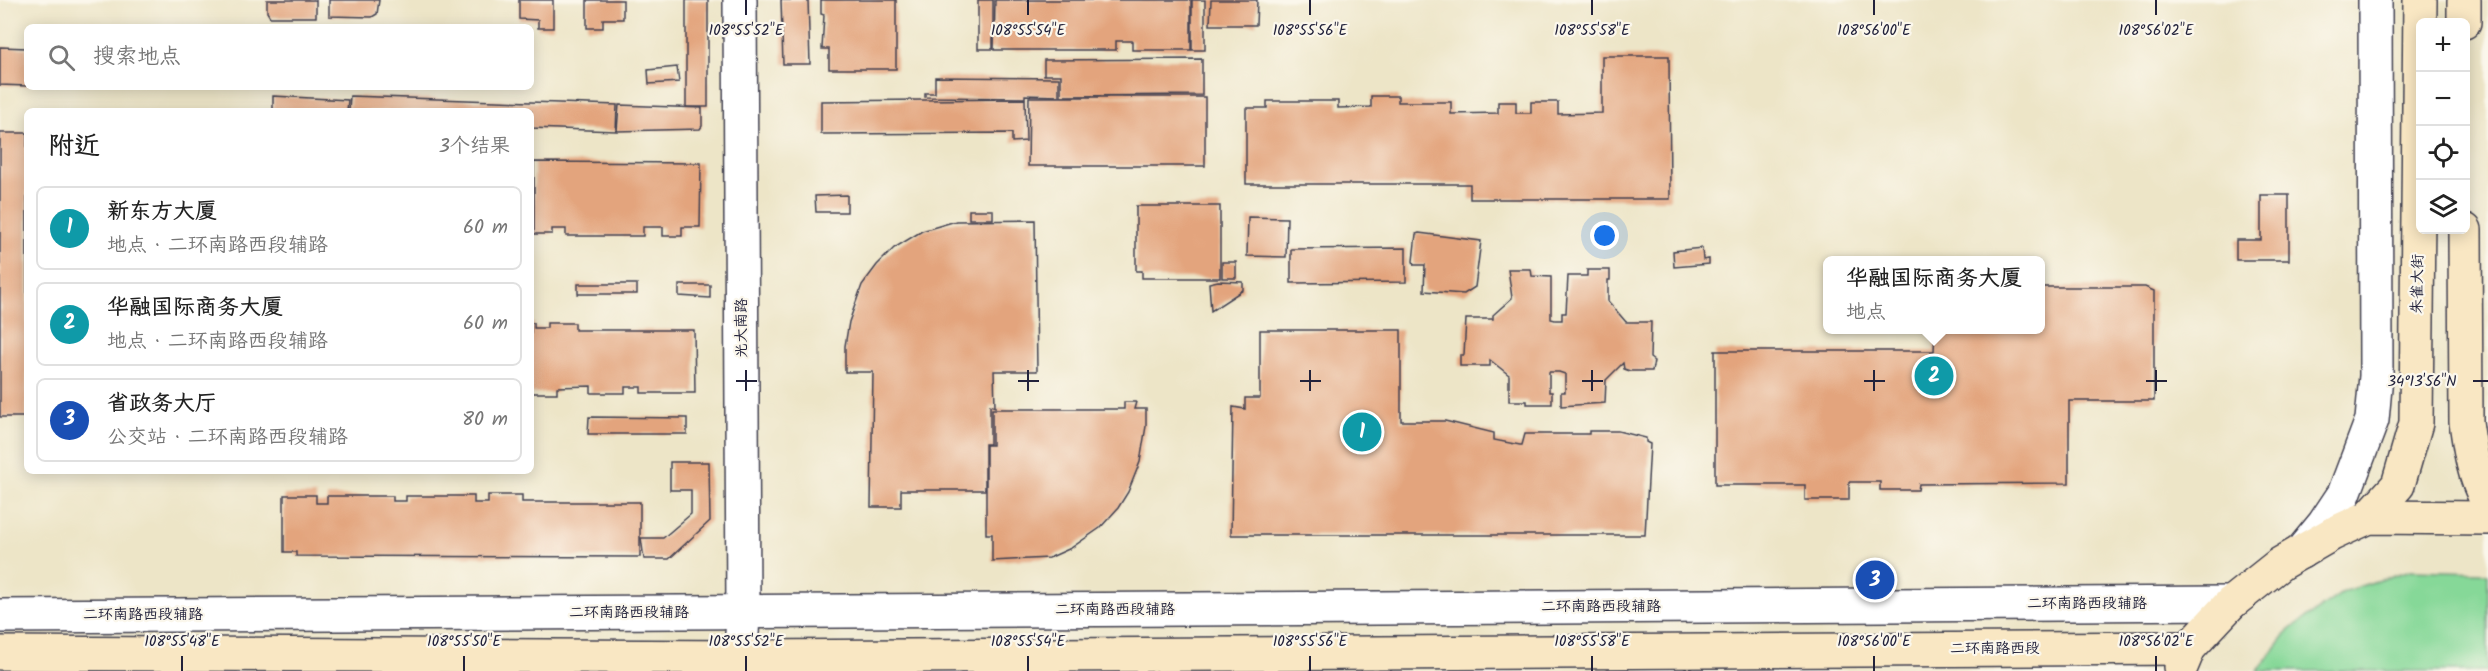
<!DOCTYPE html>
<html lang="zh">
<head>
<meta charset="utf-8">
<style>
  body { margin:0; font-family:Kalam,"LXGW WenKai TC",sans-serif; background:#f2f2f2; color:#222 }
  .controls { position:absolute; right:18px; top:18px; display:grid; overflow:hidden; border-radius:9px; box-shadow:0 3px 15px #0003 }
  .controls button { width:54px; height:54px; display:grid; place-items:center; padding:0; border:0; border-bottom:2px solid #e0e0e0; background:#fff; color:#222; font:30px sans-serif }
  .you { position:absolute; left:1605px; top:236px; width:21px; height:21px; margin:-15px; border:4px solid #fff; border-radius:50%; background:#1a73e8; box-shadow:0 0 0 9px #1a73e833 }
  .badge { display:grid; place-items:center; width:39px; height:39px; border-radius:50%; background:#111827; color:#fff; font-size:20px; font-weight:700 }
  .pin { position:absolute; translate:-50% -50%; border:3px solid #fff; box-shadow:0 2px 6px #0006 }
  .popup { position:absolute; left:1823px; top:256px; width:222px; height:78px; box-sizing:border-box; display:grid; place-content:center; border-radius:9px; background:#fff; filter:drop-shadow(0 2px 4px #0005); font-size:20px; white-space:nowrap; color:#767676 }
  .popup b { font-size:22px; color:#222 }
  .popup::after { content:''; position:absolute; left:50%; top:100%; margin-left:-12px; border:12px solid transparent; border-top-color:#fff }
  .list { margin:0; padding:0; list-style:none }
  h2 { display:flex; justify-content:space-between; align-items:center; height:78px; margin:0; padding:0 24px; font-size:26px }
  h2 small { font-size:20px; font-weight:400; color:#767676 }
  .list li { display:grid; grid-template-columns:39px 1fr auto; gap:18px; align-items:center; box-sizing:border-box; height:84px; margin:0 12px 12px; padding:0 12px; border:2px solid #e0e0e0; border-radius:9px }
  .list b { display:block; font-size:22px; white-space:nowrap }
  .list p { margin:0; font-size:20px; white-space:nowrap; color:#767676 }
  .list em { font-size:20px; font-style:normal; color:#767676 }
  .icon { flex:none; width:33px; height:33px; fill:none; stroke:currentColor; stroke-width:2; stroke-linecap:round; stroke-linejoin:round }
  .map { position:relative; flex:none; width:2488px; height:671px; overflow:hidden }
  .search { position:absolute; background:#fff; box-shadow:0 3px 15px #0003; left:24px; top:24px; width:510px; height:66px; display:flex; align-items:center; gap:15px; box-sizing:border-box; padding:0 21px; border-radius:9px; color:#767676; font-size:22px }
  .panel { position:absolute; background:#fff; box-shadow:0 3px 15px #0003; left:24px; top:108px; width:510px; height:366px; border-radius:9px }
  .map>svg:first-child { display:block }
</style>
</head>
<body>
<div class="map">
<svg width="2488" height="671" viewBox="0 0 2488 671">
  <rect width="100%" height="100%" fill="#fbf7ec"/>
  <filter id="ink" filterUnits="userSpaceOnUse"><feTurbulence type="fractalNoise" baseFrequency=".0167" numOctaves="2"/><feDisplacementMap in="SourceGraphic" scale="12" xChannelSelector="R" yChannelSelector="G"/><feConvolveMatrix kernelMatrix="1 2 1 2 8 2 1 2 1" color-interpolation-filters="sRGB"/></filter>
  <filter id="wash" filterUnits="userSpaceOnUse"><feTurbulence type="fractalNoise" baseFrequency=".008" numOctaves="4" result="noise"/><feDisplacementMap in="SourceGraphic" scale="24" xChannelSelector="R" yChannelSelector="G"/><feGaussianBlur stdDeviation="1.35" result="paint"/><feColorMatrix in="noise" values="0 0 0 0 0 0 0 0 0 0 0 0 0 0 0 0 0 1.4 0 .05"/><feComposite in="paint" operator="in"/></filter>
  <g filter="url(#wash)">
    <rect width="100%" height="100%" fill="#ede5c7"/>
    <!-- green -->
    <path fill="#86d898" stroke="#547d6a" stroke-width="1.5" d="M2411 570 2480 572 2488 574V671H2258L2289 630 2345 591Z"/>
    <g id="blocks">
      <!-- building -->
      <g fill="#e3a47d">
        <path d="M267 0H316V17H270L267 12Z"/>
        <path d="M329 0H379L377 14 372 17 329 16Z"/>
        <path d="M519 0H553V28H538V20L519 19Z"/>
        <path d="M587 0H623V19H603V28H587Z"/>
        <rect x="686" y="0" width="22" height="107"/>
        <path d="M781 0H808L810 64H783Z"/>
        <path d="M821 0H896V69H829V49H822L824 15 821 14Z"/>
        <rect x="978" y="0" width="15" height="49"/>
        <path d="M995 0H1191V50H1132V41H1116V50H994Z"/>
        <rect x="1192" y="0" width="13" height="50"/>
        <path d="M1211 0H1257L1256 25H1210Z"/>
        <path d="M0 47 27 48V86L0 85Z"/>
        <path d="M1602 56H1669L1670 199H1470V184H1246V108H1267V101H1338V108L1371 107V96H1398V102H1451V114L1498 113V102H1516V113H1531V102H1558V114L1602 113Z"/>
        <path d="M1202 59V95L1061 96V75H1044V60Z"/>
        <path d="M677 67 679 82 649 84 648 70Z"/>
        <path d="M935 77 1059 78V96L1025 95V98L925 97V93H935Z"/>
        <path d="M273 96 348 100 347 111H273Z"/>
        <path d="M350 96 617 105 616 131 531 128V111H349Z"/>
        <path d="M1029 97H1205V166H1028Z"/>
        <path d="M1025 99 1026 141 1012 142V133L821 134V101Z"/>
        <path d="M619 105 702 108V126L700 129 617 131Z"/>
        <rect x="0" y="133" width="27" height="284"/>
        <path d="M534 162 701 163 700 227H682V236H663V227H643V236H566V229H552V234H534Z"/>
        <path d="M847 195V212H816L815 196Z"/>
        <path d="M2261 195H2289V260H2236V240H2261Z"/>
        <path d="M1136 206H1220V278H1142V271H1136Z"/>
        <rect x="969" y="210" width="24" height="9"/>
        <path d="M1248 217 1287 218 1286 257 1247 256Z"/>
        <path d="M1035 220 1037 371H994L995 407 990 405V444H985V490H901V507H871L873 372H845V346L849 322 862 285 877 265 894 248 922 231 956 221Z"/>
        <path d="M1419 233 1481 241 1475 287 1464 294 1424 291 1425 265H1414L1413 261 1416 234Z"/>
        <path d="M1406 248V282L1291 283V249Z"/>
        <path d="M1702 248 1703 260 1709 259V264L1674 267 1673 251Z"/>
        <rect x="1222" y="262" width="14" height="16"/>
        <path d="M1508 269H1531L1532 276 1551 277V319L1555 320H1562V313H1566L1568 276H1587V270H1610V280H1608V301L1626 322H1651L1650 358 1654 361 1652 371H1630L1624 369 1623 363 1606 380 1605 403 1561 406V392H1565V374L1559 372H1549V392H1552V404H1527V401H1509V375L1490 360V366H1460V355H1464L1466 319H1493V315L1512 298Z"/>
        <path d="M1218 281 1243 282V290L1211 311 1209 283Z"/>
        <rect x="578" y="284" width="59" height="10"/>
        <path d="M679 285H710V298L679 296Z"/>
        <path d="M2040 287H2145L2154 291V401H2069V483L1919 484 1918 490H1880V482H1849V500H1805V485H1715V351H1934L1935 330H2040Z"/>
        <path d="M531 323H534V328H547V323H575V330H694L695 393H641V387H625V393H591V386L557 387V393H531Z"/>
        <path d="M1260 330H1401V421H1445L1494 433V440L1520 445H1522L1525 434H1589V431H1618L1646 438V442L1650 444 1645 535H1231L1233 407 1245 409V398H1260Z"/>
        <path d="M1124 402H1136L1134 409H1146V426L1140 462 1128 492 1118 508 1100 528 1071 548 1049 558 992 561V534H986V445H992V409H1124Z"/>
        <path d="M589 417 687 418V434H588Z"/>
        <path d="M670 462H709L710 521 669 559H644L641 538H663L691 514V490H670Z"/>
        <path d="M284 495H316V503H327V496H393V501H406V496H474V503H488V495H522V502H640V557L296 556V552H284Z"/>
      </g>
    </g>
  </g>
  <g filter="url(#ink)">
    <use href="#blocks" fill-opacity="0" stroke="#403f50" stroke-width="1.5"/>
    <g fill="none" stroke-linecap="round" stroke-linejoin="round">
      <defs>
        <g id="minor">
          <path d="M2301 552 2324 524 2344 494 2372 420 2376 376 2375 0"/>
          <path d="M0 616 2231 603"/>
        </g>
        <path id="tertiary" d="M737 671 741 657 743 612 740 0"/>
        <g id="secondary">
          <path d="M2464 0V22"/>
          <path d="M2465 230 2466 422C2470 451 2474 477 2488 503"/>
          <path d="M2369 517 2398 485 2416 423 2420 0"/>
          <path d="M0 653 741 657 2189 648"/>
          <path d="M2181 667 2189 648 2231 603 2280 564 2332 534 2369 517 2488 518"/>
        </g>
      </defs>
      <!-- minor casing -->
      <use href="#minor" stroke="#403f50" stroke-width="36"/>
      <!-- tertiary casing -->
      <use href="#tertiary" stroke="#403f50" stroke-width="36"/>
      <!-- secondary casing -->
      <use href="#secondary" stroke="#403f50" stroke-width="36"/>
      <!-- minor -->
      <use href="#minor" stroke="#fff" stroke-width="33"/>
      <!-- tertiary -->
      <use href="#tertiary" stroke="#fff" stroke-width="33"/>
      <!-- secondary -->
      <use href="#secondary" stroke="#f9e7c3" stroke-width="33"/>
    </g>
  </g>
  <!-- ticks -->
  <path fill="none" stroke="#22223b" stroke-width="2" d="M746 0V15M1028 0V15M1310 0V15M1592 0V15M1874 0V15M2156 0V15M746 370V391M1028 370V391M1310 370V391M1592 370V391M1874 370V391M2156 370V391M736 381H757M1018 381H1039M1300 381H1321M1582 381H1603M1864 381H1885M2146 381H2167M2473 381H2488M182 656V671M464 656V671M746 656V671M1028 656V671M1310 656V671M1592 656V671M1874 656V671M2156 656V671"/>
  <g text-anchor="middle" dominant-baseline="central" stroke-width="4.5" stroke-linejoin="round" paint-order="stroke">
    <!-- street labels -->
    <g font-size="15" fill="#22223b" stroke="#fbf7ec">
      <text transform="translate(2418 284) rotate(-89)">朱雀大街</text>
      <text transform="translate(742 328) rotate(-90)">光大南路</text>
      <text x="2087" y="604">二环南路西段辅路</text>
      <text x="1601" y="607">二环南路西段辅路</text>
      <text x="1115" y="610">二环南路西段辅路</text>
      <text x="629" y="613">二环南路西段辅路</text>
      <text x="143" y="615">二环南路西段辅路</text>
      <text x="1995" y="649">二环南路西段</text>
    </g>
  </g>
  <g font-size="15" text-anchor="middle" fill="#22223b" stroke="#fbf7ec" stroke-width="4.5" stroke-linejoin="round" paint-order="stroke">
    <text x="746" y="35">108°55'52"E</text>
    <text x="1028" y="35">108°55'54"E</text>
    <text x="1310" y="35">108°55'56"E</text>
    <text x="1592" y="35">108°55'58"E</text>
    <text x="1874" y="35">108°56'00"E</text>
    <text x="2156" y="35">108°56'02"E</text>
    <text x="2422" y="386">34°13'56"N</text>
    <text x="182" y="646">108°55'48"E</text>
    <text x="464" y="646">108°55'50"E</text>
    <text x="746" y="646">108°55'52"E</text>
    <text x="1028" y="646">108°55'54"E</text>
    <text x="1310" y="646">108°55'56"E</text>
    <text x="1592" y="646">108°55'58"E</text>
    <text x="1874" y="646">108°56'00"E</text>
    <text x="2156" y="646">108°56'02"E</text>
  </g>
</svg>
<div class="controls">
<button>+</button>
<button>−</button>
<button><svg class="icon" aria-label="locate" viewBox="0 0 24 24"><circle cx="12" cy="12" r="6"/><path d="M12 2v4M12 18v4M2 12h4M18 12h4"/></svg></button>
<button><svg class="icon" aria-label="layers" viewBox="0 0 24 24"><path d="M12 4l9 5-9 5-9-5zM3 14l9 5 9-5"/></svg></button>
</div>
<div class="you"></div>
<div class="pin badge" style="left:1362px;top:432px;background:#0f9aa8">1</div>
<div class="pin badge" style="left:1934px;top:376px;background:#0f9aa8">2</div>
<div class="popup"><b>华融国际商务大厦</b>地点</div>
<div class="pin badge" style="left:1875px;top:580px;background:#1a4fb4">3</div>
<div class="search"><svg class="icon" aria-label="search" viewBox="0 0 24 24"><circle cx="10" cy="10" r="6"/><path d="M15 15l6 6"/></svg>搜索地点</div>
<section class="panel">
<h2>附近<small>3个结果</small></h2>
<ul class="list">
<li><span class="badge" style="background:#0f9aa8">1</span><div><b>新东方大厦</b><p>地点 · 二环南路西段辅路</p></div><em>60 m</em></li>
<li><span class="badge" style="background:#0f9aa8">2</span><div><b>华融国际商务大厦</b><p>地点 · 二环南路西段辅路</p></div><em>60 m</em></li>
<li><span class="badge" style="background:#1a4fb4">3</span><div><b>省政务大厅</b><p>公交站 · 二环南路西段辅路</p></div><em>80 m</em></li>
</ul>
</section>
</div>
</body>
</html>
